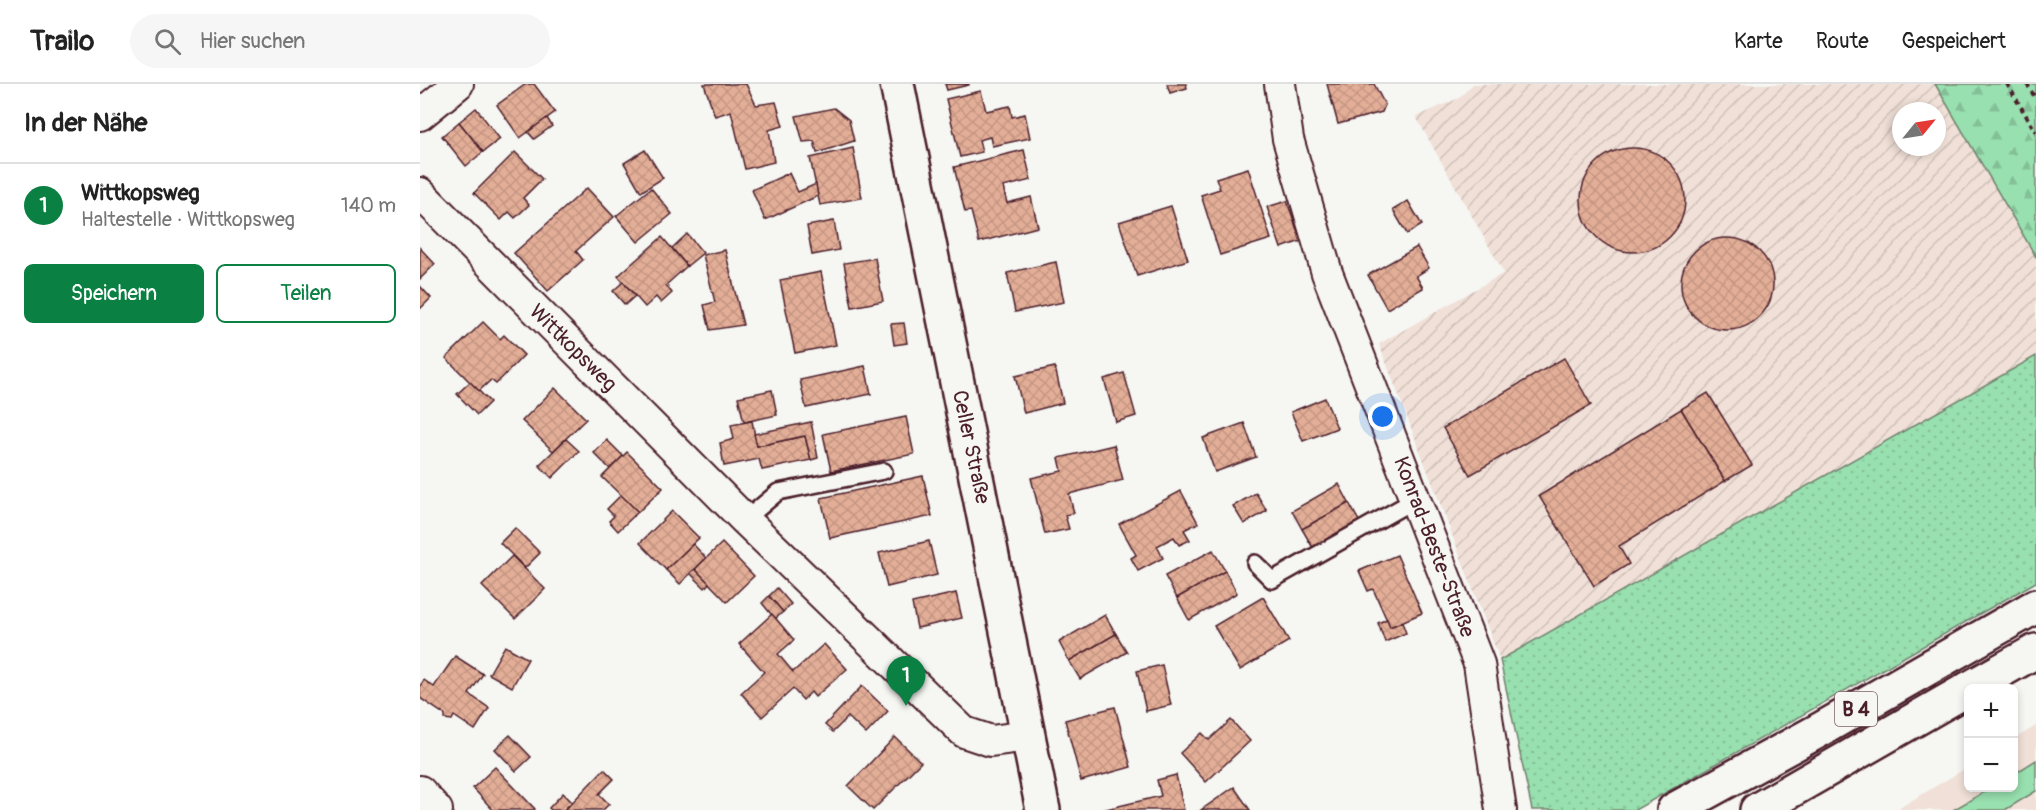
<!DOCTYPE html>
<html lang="de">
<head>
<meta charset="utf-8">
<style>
  body { margin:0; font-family:Pangolin,sans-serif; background:#f6f6f6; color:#222 }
  .controls { position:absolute; right:18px; bottom:18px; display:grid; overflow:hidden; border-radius:9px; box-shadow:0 3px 9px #0003 }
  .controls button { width:54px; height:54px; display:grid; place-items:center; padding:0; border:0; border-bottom:2px solid #e0e0e0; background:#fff; color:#222; font:30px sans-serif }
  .compass { position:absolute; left:1472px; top:18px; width:54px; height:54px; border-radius:50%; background:#fff; box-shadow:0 3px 9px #0003; rotate:60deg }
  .you { position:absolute; left:963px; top:333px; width:21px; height:21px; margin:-15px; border:4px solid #fff; border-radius:50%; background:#1a73e8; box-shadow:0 0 0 9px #1a73e833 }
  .badge { display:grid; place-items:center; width:39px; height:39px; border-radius:50%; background:#0b8043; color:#fff; font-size:20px; font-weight:700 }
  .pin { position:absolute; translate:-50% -50px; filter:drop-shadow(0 2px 3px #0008) }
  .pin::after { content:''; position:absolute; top:32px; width:21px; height:18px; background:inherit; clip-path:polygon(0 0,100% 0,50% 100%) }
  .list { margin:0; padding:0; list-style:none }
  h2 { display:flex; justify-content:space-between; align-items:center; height:78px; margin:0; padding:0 24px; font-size:26px }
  h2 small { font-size:20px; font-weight:400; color:#767676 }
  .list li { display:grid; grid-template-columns:39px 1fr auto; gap:18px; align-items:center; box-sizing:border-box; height:84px; padding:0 24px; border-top:2px solid #e0e0e0 }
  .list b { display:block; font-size:22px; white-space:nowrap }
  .list p { margin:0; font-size:20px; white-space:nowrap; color:#767676 }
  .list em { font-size:20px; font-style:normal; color:#767676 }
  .actions { display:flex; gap:12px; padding:18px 24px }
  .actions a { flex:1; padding:14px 0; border:2px solid #0b8043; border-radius:9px; text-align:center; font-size:21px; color:#0b8043 }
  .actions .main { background:#0b8043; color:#fff }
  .icon { flex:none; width:33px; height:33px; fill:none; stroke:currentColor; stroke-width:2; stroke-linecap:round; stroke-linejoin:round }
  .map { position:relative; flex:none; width:1616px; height:726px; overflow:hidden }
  header { display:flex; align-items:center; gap:36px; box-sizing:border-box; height:84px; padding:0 30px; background:#fff; border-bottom:2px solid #e0e0e0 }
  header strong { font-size:28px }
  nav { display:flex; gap:33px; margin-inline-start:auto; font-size:21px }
  .search { width:420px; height:54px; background:#f6f6f6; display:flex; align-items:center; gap:15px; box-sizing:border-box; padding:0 21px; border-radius:33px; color:#767676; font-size:22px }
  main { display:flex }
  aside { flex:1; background:#fff }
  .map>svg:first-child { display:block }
</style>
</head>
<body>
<header>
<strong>Trailo</strong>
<div class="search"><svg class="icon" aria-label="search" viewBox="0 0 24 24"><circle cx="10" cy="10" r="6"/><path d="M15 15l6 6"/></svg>Hier suchen</div>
<nav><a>Karte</a><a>Route</a><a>Gespeichert</a></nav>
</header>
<main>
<aside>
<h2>In der Nähe<small></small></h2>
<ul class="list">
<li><span class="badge">1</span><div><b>Wittkopsweg</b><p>Haltestelle · Wittkopsweg</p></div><em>140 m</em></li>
</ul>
<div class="actions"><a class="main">Speichern</a><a>Teilen</a></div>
</aside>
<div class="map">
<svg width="1616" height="726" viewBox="0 0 1616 726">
  <defs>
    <pattern id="industrial-furrows" width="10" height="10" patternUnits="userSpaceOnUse" patternTransform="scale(1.5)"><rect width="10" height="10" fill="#f0e0d7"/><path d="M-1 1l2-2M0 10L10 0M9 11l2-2" fill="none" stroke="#cfc0b9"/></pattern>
    <pattern id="grass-dots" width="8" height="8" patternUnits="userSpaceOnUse" patternTransform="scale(1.5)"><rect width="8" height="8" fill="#98e0af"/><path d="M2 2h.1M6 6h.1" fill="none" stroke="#84c097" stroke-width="1.8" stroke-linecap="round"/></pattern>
    <pattern id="forest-firs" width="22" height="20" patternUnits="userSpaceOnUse" patternTransform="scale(1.5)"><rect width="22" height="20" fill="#98e0af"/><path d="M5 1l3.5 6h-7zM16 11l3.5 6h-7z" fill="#84c097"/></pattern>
    <pattern id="building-cross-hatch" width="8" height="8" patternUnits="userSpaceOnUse" patternTransform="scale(1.5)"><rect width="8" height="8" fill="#e3ae97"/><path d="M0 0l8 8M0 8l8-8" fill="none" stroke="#c49582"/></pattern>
  </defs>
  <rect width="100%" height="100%" fill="#f6f6f2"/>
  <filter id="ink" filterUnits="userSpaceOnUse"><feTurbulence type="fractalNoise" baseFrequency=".0167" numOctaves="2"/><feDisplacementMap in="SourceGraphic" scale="12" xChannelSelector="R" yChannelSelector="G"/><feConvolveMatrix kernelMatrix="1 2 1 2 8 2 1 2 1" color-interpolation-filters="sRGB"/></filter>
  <g filter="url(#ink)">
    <!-- built -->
    <path fill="#f0e0d7" d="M1616 642V726H1476L1548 683V704H1594V655Z"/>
    <!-- industrial -->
    <path fill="url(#industrial-furrows)" fill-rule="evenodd" d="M1053 0H1515L1616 173V272L1080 576 959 260 1084 189 996 33 1039 14ZM1481 27H1517V63H1481Z"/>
    <!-- grass -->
    <path fill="url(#grass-dots)" stroke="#71806d" stroke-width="1.5" d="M1616 272V498L1215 726H1112L1080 576Z"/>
    <!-- forest -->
    <path fill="url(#forest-firs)" stroke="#71806d" stroke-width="1.5" d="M1515 0H1616V173Z"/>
    <!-- pitch -->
    <path fill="#98e0af" stroke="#71806d" stroke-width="1.5" d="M1616 676V707L1585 726H1533L1571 704H1594V690Z"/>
    <!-- building -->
    <g fill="url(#building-cross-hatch)" stroke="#4a1f2b" stroke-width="1.5">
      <path d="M106 0H114L135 28 100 54 77 21Z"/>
      <path d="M284 0H326L336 21 356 18 363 42 349 46 354 78 325 85 311 27 295 32Z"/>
      <path d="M525 0H549V1L527 6Z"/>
      <path d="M747 0H766L767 4 750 9Z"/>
      <path d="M907 0H954L965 21 962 28 918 40Z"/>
      <path d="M561 7 566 27 590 22 592 33 605 30 610 54 572 62 570 53 559 56 562 68 540 73 526 15Z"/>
      <path d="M56 24 80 55 63 68 39 38Z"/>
      <path d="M414 24 429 36 434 57 397 69 394 57 383 58 376 32Z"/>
      <path d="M127 34 132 42 114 55 108 48Z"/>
      <path d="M39 38 63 68 46 82 22 52Z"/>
      <path d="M433 64 442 114 400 121 390 74Z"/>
      <circle cx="1213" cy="116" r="52"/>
      <path d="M225 66 243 94 221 108 204 79Z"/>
      <path d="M604 66 611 96 583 103 587 119 611 113 618 143 559 158 551 127 545 128 534 83Z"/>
      <path d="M95 68 122 95 103 114 109 121 95 134 89 128 81 136 54 109Z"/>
      <path d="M828 84 851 155 800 171 781 111 800 105 796 94Z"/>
      <path d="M369 89 378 108 396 100 398 112 345 136 332 106Z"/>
      <path d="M167 104 194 133 156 167 163 176 128 207 94 169Z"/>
      <path d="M231 104 252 130 218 158 196 132Z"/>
      <path d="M867 117 881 157 861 164 847 123Z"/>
      <path d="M988 117 1002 141 987 150 973 126Z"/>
      <path d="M751 122 768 176 717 192 699 138Z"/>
      <path d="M414 137 419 166 392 171 387 142Z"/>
      <path d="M267 150 283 169 267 182 252 164Z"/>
      <path d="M242 153 267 182 246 201 252 209 241 219 236 213 225 223 198 192Z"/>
      <circle cx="1307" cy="200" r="46"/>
      <path d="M997 163 1009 184 996 192 1003 204 967 225 948 191Z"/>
      <path d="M0 164 15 180 0 195Z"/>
      <path d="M305 166 323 241 290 246 284 221 295 218 283 171Z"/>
      <path d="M455 174 463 217 432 223 424 179Z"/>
      <path d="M636 178 644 218 595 228 587 189Z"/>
      <path d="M401 188 416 261 375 269 360 196Z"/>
      <path d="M203 198 215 212 205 221 193 207Z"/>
      <path d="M0 202 11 214 0 225Z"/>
      <path d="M63 238 80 255 84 251 104 271 76 300 71 296 59 307 26 274Z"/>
      <path d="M484 239 487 259 474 261 471 240Z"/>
      <path d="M1144 274 1171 321 1050 391 1023 344Z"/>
      <path d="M445 282 451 310 386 324 380 296Z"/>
      <path d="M635 283 643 319 604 329 595 292Z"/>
      <path d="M704 289 716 332 696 338 684 295Z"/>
      <path d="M50 298 70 318 57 331 37 310Z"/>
      <path d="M135 304 166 335 133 367 102 337Z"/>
      <path d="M352 306 357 331 324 338 318 313Z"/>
      <path d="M1288 309 1332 381 1305 397 1261 325Z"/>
      <path d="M905 314 917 344 883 357 871 328Z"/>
      <path d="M1261 325 1305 397 1199 462 1209 480 1174 502 1119 412Z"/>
      <path d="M486 333 494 370 411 387 403 350Z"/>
      <path d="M332 337 337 362 385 352 391 376 342 386 339 375 304 382 300 359 314 355 311 341Z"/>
      <path d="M391 338 398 374 391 376 385 352 337 362 334 350Z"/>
      <path d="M824 339 836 373 795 388 783 354Z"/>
      <path d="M146 355 159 367 132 394 119 381Z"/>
      <path d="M187 356 203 372 190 385 174 369Z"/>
      <path d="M694 361 703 396 649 410 654 429 645 431 649 445 625 450 611 394 642 387 639 374Z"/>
      <path d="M207 368 243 404 218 428 182 393Z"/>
      <path d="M503 392 512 432 410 454 401 414Z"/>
      <path d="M919 400 929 419 882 445 872 427Z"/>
      <path d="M761 407 778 439 764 446 770 456 759 461 754 453 737 462 743 474 718 487 711 474 716 471 699 440Z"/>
      <path d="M836 409 847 427 824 440 813 422Z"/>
      <path d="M201 411 218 428 198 447 189 437 194 432 187 425Z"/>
      <path d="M929 419 939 437 893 464 882 445Z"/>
      <path d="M252 427 279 454 246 486 220 459Z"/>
      <path d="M95 444 120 469 105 484 80 459Z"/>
      <path d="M509 457 517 491 467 503 459 469Z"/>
      <path d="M302 459 334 492 307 518 275 485Z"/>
      <path d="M273 460 286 474 260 500 246 486Z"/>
      <path d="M793 466 805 487 757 514 745 492Z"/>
      <path d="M977 471 1002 529 970 543 953 505 948 507 939 487Z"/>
      <path d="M92 472 125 505 95 535 62 502Z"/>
      <path d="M275 485 289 499 285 504 270 489Z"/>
      <path d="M805 487 817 509 769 536 757 514Z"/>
      <path d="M357 504 371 520 363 528 349 512Z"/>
      <path d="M536 509 542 534 497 544 492 519Z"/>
      <path d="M349 512 363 528 355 535 342 519Z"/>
      <path d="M843 513 869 557 820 586 794 542Z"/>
      <path d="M352 530 374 556 358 570 373 588 404 560 427 585 395 613 391 608 383 616 373 605 342 633 321 609 344 588 319 560Z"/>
      <path d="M685 531 696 550 649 577 639 558Z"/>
      <path d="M967 535 970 543 982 538 986 549 965 558 958 539Z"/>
      <path d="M696 550 707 568 660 595 649 577Z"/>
      <path d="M85 562 108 575 92 603 69 590Z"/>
      <path d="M35 572 63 590 49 610 69 624 55 646 34 632 32 636 25 635V631L0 614V602L4 596 14 603Z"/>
      <path d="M742 581 751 621 726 627 717 587Z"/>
      <path d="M442 602 468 627 446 650 428 633 413 648 405 641Z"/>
      <path d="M695 623 711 683 661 697 645 636Z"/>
      <path d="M811 636 830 657 786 698 760 669 782 649 789 656Z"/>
      <path d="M90 651 111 673 96 687 75 665Z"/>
      <path d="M475 653 501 678 453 726 428 702Z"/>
      <path d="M75 683 115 725 114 726H73L53 704Z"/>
      <path d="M184 685 194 695 179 710 189 720 183 726H145Z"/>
      <path d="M756 691 764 726H682L741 712 737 696Z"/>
      <path d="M814 703 830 726H781Z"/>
      <path d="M143 709 152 718 144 726H131L129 724Z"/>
    </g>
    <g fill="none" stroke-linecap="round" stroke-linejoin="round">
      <defs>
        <g id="lane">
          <path d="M325 436 358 408 464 387"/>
          <path d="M835 479 852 496 996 415"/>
        </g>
        <g id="street">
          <path d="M860 0 868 55 907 189 1059 580 1081 726"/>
          <path d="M0 31 38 0"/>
          <path d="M0 109 325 436 544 648 571 657 608 652"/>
          <path d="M0 707 17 726"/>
        </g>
        <path id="secondary" d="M477 0 623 726"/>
        <g id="highway">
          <path d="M1550 604 1616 567"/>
          <path d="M1254 726 1398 647 1616 522"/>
          <path d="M1337 726 1548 605"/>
        </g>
      </defs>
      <!-- lane casing -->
      <use href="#lane" stroke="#4a1f2b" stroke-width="20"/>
      <!-- street casing -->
      <use href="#street" stroke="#4a1f2b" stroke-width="34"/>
      <!-- secondary casing -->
      <use href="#secondary" stroke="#4a1f2b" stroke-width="38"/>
      <!-- highway casing -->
      <use href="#highway" stroke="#4a1f2b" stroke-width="38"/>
      <!-- path -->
      <g stroke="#4a1f2b" stroke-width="4" stroke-dasharray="4.5 4.5" stroke-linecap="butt">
        <path d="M1587 0 1616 48"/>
        <path d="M1607 0 1616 15"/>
      </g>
      <!-- lane -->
      <use href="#lane" stroke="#f6f6f2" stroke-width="15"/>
      <!-- street -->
      <use href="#street" stroke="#f6f6f2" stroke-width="30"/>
      <!-- secondary -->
      <use href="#secondary" stroke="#f6f6f2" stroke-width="33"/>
      <!-- highway -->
      <use href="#highway" stroke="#f6f6f2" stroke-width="33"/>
    </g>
  </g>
  <g text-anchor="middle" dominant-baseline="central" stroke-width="4.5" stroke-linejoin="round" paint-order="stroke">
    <!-- shield labels -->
    <rect fill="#f6f6f2" stroke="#7e6067" stroke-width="1.5" x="1415" y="608" width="42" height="34" rx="4.5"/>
    <g font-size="20" font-weight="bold" fill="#4a1f2b">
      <text x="1436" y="625">B 4</text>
    </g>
    <!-- street labels -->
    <g font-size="21" fill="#4a1f2b" stroke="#f6f6f2">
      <text transform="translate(153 264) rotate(45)">Wittkopsweg</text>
      <text transform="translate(551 363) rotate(78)">Celler Straße</text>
      <text transform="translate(1014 463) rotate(69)">Konrad-Beste-Straße</text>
    </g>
  </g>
</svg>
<div class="controls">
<button>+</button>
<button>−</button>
</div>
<svg class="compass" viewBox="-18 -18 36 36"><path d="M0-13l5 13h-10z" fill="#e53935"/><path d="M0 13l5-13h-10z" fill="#767676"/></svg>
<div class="you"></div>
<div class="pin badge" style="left:486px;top:622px">1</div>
</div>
</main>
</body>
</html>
